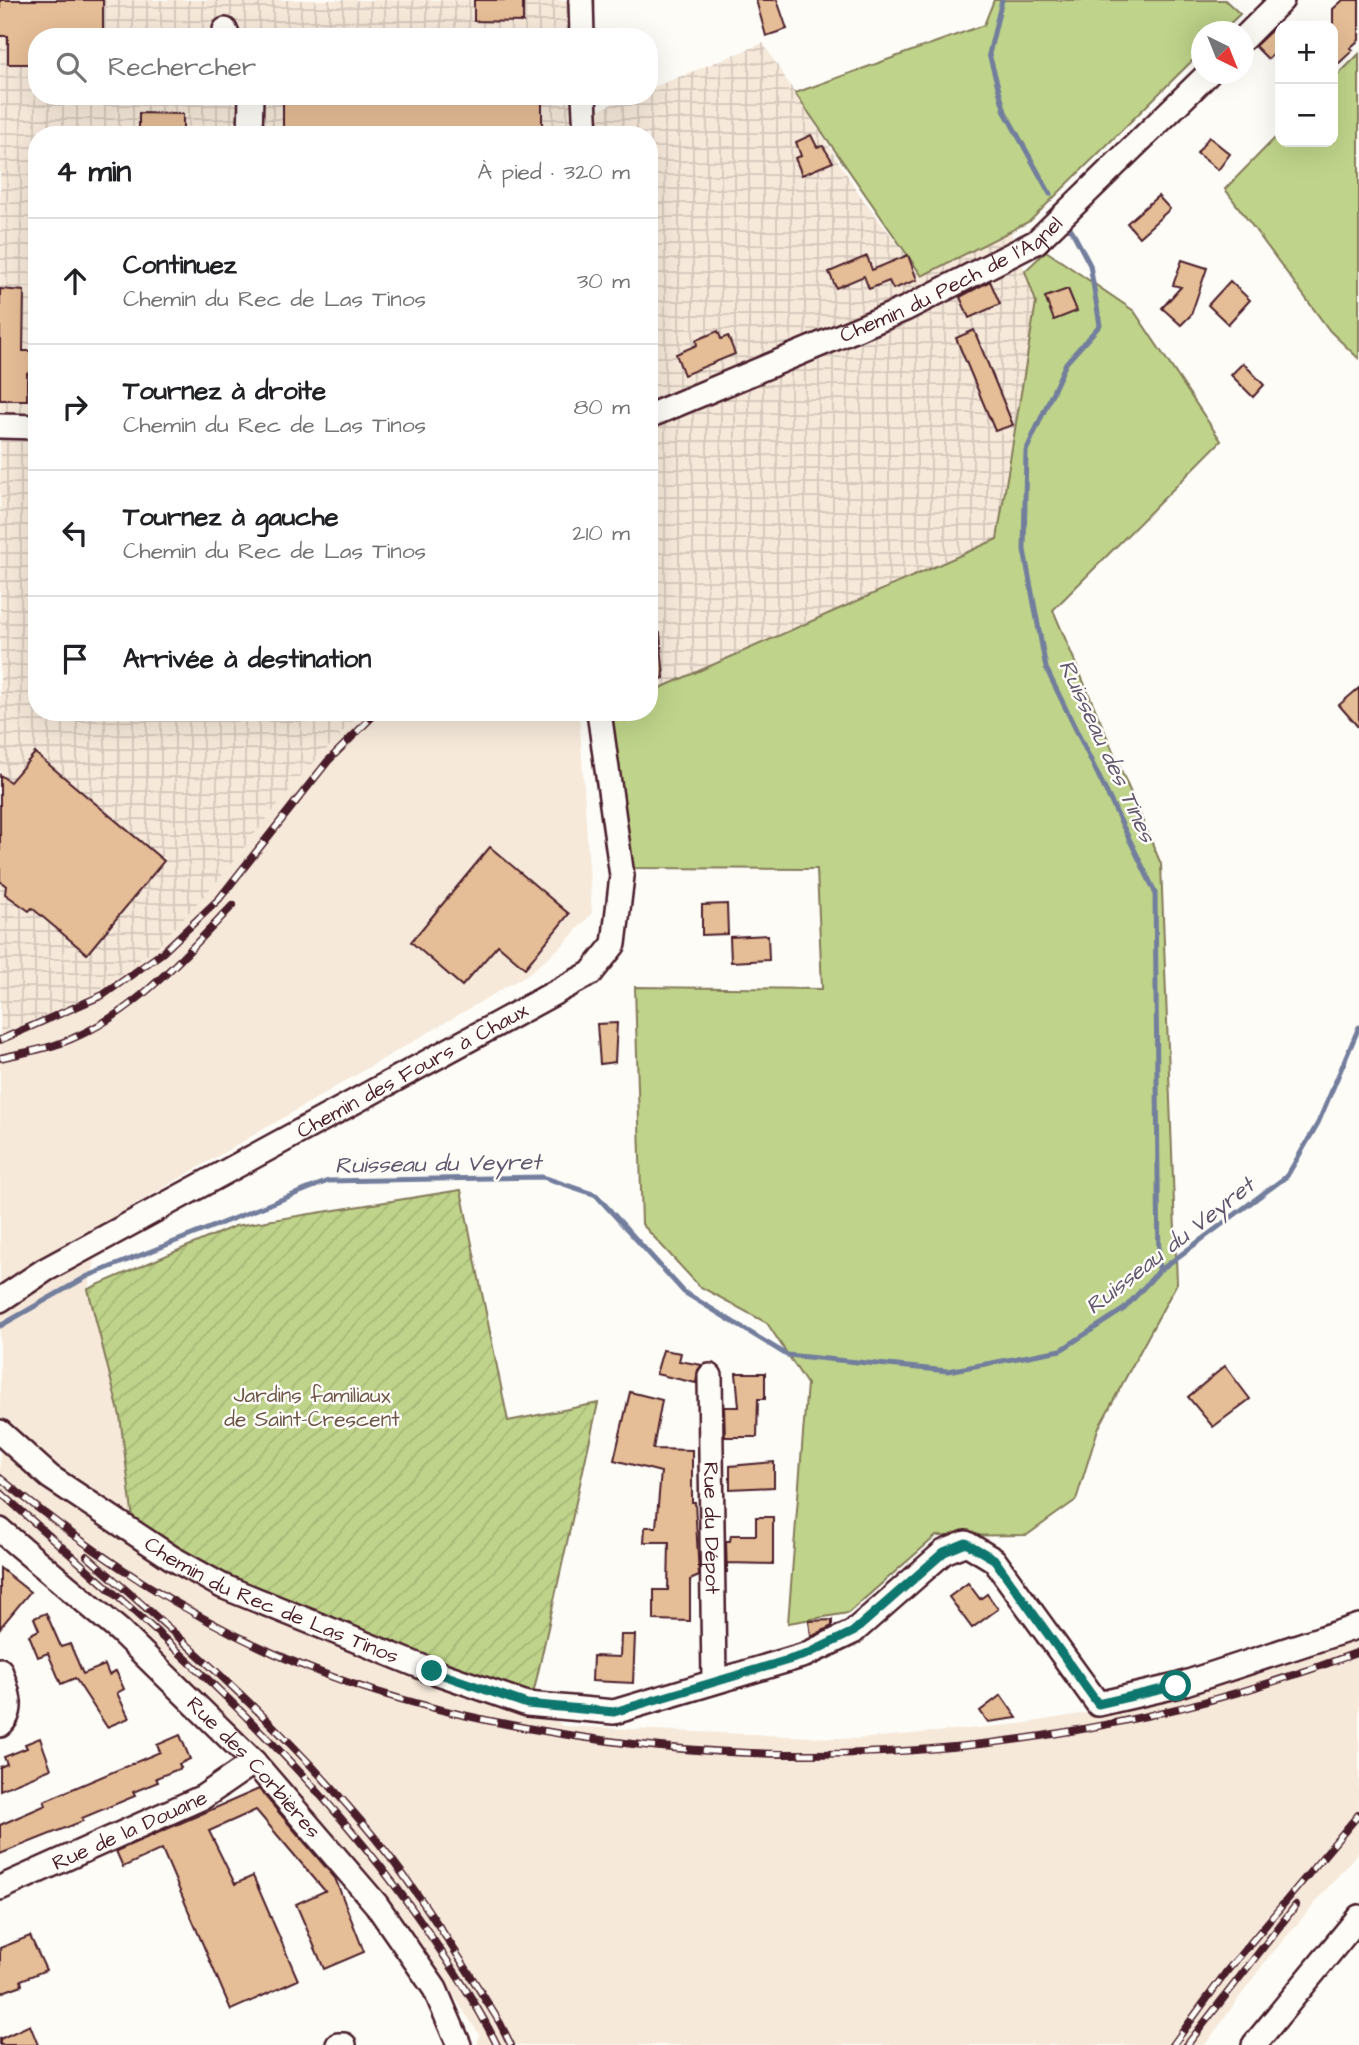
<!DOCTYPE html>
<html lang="fr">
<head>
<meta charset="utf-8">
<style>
  body { margin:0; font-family:"Architects Daughter",sans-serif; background:#f2f2f2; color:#202124 }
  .controls { position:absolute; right:21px; top:21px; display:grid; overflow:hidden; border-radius:14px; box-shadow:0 7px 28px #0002 }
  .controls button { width:63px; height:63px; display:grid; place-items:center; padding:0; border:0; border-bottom:2px solid #e0e0e0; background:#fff; color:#202124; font:35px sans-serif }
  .compass { position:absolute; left:1191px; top:21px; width:63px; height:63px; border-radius:50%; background:#fff; box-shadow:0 7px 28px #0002; rotate:137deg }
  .stop { position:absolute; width:21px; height:21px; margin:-16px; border:5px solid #0f766e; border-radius:50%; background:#fff }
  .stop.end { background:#0f766e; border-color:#fff; box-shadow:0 2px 7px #0008 }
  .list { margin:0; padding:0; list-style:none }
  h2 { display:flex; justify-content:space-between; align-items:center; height:91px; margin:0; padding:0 28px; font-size:30px }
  h2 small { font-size:23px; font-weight:400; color:#757577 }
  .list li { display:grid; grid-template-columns:46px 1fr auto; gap:21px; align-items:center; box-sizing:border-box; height:126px; padding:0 28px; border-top:2px solid #e0e0e0 }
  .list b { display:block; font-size:26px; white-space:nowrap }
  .list p { margin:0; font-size:23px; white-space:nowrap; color:#757577 }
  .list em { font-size:23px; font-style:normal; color:#757577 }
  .icon { flex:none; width:38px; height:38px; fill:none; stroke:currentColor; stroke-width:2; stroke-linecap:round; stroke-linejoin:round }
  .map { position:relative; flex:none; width:1359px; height:2045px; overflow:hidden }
  .search { position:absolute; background:#fff; box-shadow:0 7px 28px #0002; left:28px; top:28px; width:630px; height:77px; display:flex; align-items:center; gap:18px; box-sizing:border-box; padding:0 24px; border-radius:28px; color:#757577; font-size:26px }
  .panel { position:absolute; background:#fff; box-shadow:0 7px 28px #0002; left:28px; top:126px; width:630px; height:595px; border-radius:28px }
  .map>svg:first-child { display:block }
</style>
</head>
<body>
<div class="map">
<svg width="1359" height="2045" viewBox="0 0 1359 2045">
  <defs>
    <pattern id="industrial-grid" width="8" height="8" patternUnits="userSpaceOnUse" patternTransform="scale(1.75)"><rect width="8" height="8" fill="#f6e9da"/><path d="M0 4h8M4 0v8" fill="none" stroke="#d4c7bb"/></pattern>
    <pattern id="garden-furrows" width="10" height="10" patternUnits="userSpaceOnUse" patternTransform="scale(1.75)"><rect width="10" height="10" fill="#bfd48a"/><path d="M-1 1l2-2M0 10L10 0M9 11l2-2" fill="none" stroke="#a6b677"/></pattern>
  </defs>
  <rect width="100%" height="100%" fill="#fdfcf7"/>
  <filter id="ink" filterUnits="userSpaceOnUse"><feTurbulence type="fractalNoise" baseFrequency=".0143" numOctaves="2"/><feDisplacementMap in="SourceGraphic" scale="14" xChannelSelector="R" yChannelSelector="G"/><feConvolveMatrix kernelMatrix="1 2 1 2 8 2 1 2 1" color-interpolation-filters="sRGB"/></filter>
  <g filter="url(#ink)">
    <!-- built -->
    <path fill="#f6e9da" d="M362 712H579L592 913 563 945 528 974 104 1223 88 1289 120 1416 134 1528 533 1695 562 1726 857 1739 1021 1724 1103 1710 1359 1631V1851L1265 1962 1205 2045H477L479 2034 397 1912 268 1761 125 1624 0 1517V1031L22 1026 93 994 219 879 302 775Z"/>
    <!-- industrial -->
    <path fill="url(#industrial-grid)" d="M0 0H596L593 37H37V96H589L588 114 632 96H649V89L763 43 860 195 922 276 1010 230 1036 302 1024 390 997 539 649 693V135H37V712H362L302 775 219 879 157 947 93 994 21 1026 0 1031Z"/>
    <!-- grass -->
    <g fill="#bfd48a" stroke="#847a5a" stroke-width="2">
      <path d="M994 0H1225L1240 14 1222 31 1202 32 1201 52 1030 221 922 276 795 93 984 25Z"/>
      <path d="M1359 54V359L1330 331 1225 189 1280 133V142H1333V80Z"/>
      <path d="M1046 251 1134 311 1221 441 1053 610 1161 864 1177 1283 1098 1429 1076 1500 1027 1535 936 1536 848 1613 788 1623 807 1384 767 1323 699 1286 642 1224 635 987 822 989 817 869 633 868 606 713 649 712V693L997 539 1036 302 1025 271Z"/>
    </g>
    <!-- garden -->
    <path fill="url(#garden-furrows)" stroke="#847a5a" stroke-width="2" d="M461 1190 508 1421 598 1403 533 1695 394 1649 215 1572 134 1528 120 1416 88 1289 235 1226Z"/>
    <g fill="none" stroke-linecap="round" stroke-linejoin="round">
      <!-- stream -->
      <g stroke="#737e9d" stroke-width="5">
        <path d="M1002 0 989 54 1005 112 1050 194"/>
        <path d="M1071 229 1090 265 1100 325 1066 363 1026 451 1024 550 1046 668 1155 892 1159 1271"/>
        <path d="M0 1326 88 1276 328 1181 543 1177 596 1195 684 1292 787 1355 948 1371 1061 1350 1124 1309 1159 1271 1287 1176 1318 1123 1359 1027"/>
      </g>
    </g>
    <!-- building -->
    <g fill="#e5bd96" stroke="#4a1f2b" stroke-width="2">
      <path d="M0 0H103V37H37V64H8V36H0Z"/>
      <path d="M474 0H523V22L474 21Z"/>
      <path d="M756 0H777L787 29 766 36Z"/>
      <path d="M1343 0H1359V40L1350 48 1353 50 1333 69V9Z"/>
      <path d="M1274 28 1280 35V48L1268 59 1255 46Z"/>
      <rect x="283" y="96" width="259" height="39"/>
      <path d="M139 113 183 114V135H139Z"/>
      <path d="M811 135 817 147 823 146 833 162 802 175 795 158 801 156 796 142Z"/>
      <path d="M1209 137 1230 154 1218 170 1197 153Z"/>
      <path d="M1158 196 1170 209 1139 237 1127 223Z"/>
      <path d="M908 255 917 280 893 289 889 281 869 289 864 276 836 288 829 272 867 256 872 270Z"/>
      <path d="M1182 260 1207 268 1191 315 1181 325 1162 308 1181 287 1173 285Z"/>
      <path d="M990 281 1000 304 969 318 960 297Z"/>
      <path d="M1230 281 1250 300 1228 324 1208 305Z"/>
      <path d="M0 289 24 291 23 351H37V374L27 373V400H0Z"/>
      <path d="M1068 289 1077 311 1054 320 1045 297Z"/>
      <path d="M974 330 1013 425 995 431 956 338Z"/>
      <path d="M718 331 721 339 728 336 735 354 684 375 676 354 697 345 696 340Z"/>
      <path d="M1243 363 1264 385 1253 397 1231 375Z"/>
      <path d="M660 633 664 678 649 682V634Z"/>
      <path d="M1359 688V728L1339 705Z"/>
      <path d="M35 753 164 861 87 954 32 908 29 911 5 894 6 886 0 881V775L10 782Z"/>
      <path d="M490 847 569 914 525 968 498 945 462 986 411 942Z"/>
      <path d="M727 904 728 934 702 935V905Z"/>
      <path d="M768 935 769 960 731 962 730 937Z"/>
      <path d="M617 1023 615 1062 600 1064 597 1024Z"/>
      <path d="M663 1350 681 1353 679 1361 702 1365 698 1370 696 1383 656 1374Z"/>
      <path d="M1225 1366 1250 1399 1213 1427 1188 1397Z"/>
      <path d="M736 1373H765V1399H758L757 1437H725L724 1407H739Z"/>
      <path d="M630 1392 662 1400 653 1449 692 1450V1502H695L699 1576 690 1580V1621L654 1620V1590H668L669 1542H644L645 1527H656L661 1472 614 1460Z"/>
      <path d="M774 1462V1487L730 1489V1466Z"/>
      <path d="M756 1517H773V1564L727 1563V1573L726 1541H730L731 1535H756Z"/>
      <path d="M0 1568 30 1592 0 1628Z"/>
      <path d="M968 1583 980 1599 987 1594 998 1609 972 1628 949 1597Z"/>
      <path d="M46 1613 61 1647 70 1644 83 1674 105 1665 109 1675 116 1671 124 1689 117 1693 129 1718 107 1727 75 1678 61 1684 48 1653 38 1657 29 1635 39 1630 34 1618Z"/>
      <path d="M832 1620V1626L811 1637 809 1621Z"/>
      <path d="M621 1635H635L633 1683 592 1681 593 1656 620 1657Z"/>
      <path d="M1001 1695 1017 1718 988 1722 980 1711Z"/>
      <path d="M180 1735 190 1759 179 1764 181 1768 156 1778 158 1782 133 1792 135 1796 82 1818 83 1821 0 1854V1825L46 1805 44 1801 160 1752 157 1745Z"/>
      <path d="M40 1738 51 1769 0 1790V1767L7 1764 4 1757 27 1748 25 1744Z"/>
      <path d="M259 1789 335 1878 364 1952 324 1969 296 1904 325 1891 256 1810 209 1831 235 1884 253 1876 298 1980 231 2010 162 1849 123 1867 116 1851Z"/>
      <path d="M30 1936 46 1970 21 1980 22 1985 0 1993V1948Z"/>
      <path d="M30 2025 38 2045H0V2039Z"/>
    </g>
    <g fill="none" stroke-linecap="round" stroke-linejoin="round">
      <defs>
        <g id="minor">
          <path d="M581 0 582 37"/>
          <path d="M225 30 228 37"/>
          <path d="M1244 38 1282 0"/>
          <path d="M584 96 586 135"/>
          <path d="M250 135 251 96"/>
          <path id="s1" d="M649 416 905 309 1036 242 1208 74"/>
          <path d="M0 426 37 427"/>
          <path id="s2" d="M0 1300 45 1270 591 973 614 944 622 876 599 712"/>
          <path id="s3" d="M710 1376 714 1680"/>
          <path id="s4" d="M0 1432 50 1477 172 1558 222 1586 432 1671 527 1704 614 1712 805 1655 853 1632 944 1552 966 1543 994 1560 1098 1704 1176 1686 1359 1626"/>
          <path id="s5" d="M0 1530 120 1631 254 1762 376 1904 435 1989 459 2045"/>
          <path d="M0 1670C6 1688 17 1710 0 1725"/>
          <path id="s6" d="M0 1888 203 1797 254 1762"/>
          <path d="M338 2045H344"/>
          <path d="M1254 2045 1359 1917"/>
        </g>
      </defs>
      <!-- minor casing -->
      <use href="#minor" stroke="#4a1f2b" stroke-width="28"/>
      <!-- minor -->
      <use href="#minor" stroke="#fdfcf7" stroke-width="23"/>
      <defs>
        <g id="rail">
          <path d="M0 1040 103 995 162 953 219 899 328 761 377 712"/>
          <path d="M0 1058C17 1054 35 1051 52 1046 127 1023 181 959 233 905"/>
          <path d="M0 1478C92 1553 189 1619 299 1664 379 1697 465 1718 550 1732 822 1779 1100 1750 1359 1652"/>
          <path d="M0 1492C151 1627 306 1755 422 1923 449 1963 476 2002 497 2045"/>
          <path d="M87 1556C188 1644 290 1734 375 1838 422 1896 461 1960 500 2023L511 2045"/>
          <path d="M1173 2045 1227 1971 1359 1814"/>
          <path d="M1187 2045 1296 1905"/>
        </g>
      </defs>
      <!-- rail casing -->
      <use href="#rail" stroke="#4a1f2b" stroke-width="8"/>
      <!-- rail -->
      <use href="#rail" stroke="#fdfcf7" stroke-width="5" stroke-dasharray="16" stroke-linecap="butt"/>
    </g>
  </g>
  <g fill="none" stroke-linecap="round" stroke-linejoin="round" filter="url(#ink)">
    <!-- route -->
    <path stroke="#0f766e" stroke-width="9" d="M432 1671 527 1704 614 1712 805 1655 853 1632 944 1552 966 1543 994 1559 1098 1704 1176 1686"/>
  </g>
  <g text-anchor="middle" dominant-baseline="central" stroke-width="5" stroke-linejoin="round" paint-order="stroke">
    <!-- street labels -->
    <g font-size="21" fill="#4a1f2b" stroke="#fdfcf7">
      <text stroke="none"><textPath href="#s1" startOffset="332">Chemin du Pech de l'Agnel</textPath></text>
      <text stroke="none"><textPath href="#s2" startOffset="472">Chemin des Fours à Chaux</textPath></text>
      <text stroke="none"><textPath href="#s3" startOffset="152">Rue du Dépot</textPath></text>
      <text stroke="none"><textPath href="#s4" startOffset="322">Chemin du Rec de Las Tinos</textPath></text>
      <text stroke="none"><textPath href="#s5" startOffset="348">Rue des Corbières</textPath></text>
      <text stroke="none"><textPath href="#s6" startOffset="142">Rue de la Douane</textPath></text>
    </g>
    <!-- park labels -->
    <g font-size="21" fill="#6d5548" stroke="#fdfcf7">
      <text x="312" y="1395">Jardins familiaux<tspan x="312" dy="24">de Saint-Crescent</tspan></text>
    </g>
    <!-- water labels -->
    <g font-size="23" font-style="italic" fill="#62576e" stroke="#fdfcf7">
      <text transform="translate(1107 751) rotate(65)">Ruisseau des Tines</text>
      <text transform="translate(438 1164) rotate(-1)">Ruisseau du Veyret</text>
      <text transform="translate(1170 1246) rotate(-38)">Ruisseau du Veyret</text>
    </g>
  </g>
</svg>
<div class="controls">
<button>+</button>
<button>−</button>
</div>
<svg class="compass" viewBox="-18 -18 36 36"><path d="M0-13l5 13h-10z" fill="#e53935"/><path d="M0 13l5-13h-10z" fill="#757577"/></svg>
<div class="stop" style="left:1176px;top:1686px"></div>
<div class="stop end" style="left:432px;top:1671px"></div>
<div class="search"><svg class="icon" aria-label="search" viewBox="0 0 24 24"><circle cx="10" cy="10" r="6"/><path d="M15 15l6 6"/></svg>Rechercher</div>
<section class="panel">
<h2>4 min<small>À pied · 320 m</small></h2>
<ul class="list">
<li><svg class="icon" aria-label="ahead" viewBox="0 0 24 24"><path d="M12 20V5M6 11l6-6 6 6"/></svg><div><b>Continuez</b><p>Chemin du Rec de Las Tinos</p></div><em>30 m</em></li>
<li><svg class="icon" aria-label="right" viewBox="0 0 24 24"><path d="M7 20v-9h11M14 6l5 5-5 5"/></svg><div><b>Tournez à droite</b><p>Chemin du Rec de Las Tinos</p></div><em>80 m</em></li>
<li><svg class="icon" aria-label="left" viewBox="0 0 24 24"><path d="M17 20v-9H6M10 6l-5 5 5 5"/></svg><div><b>Tournez à gauche</b><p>Chemin du Rec de Las Tinos</p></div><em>210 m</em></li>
<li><svg class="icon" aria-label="arrive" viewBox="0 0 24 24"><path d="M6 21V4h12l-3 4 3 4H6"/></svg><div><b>Arrivée à destination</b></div></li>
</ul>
</section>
</div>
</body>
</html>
